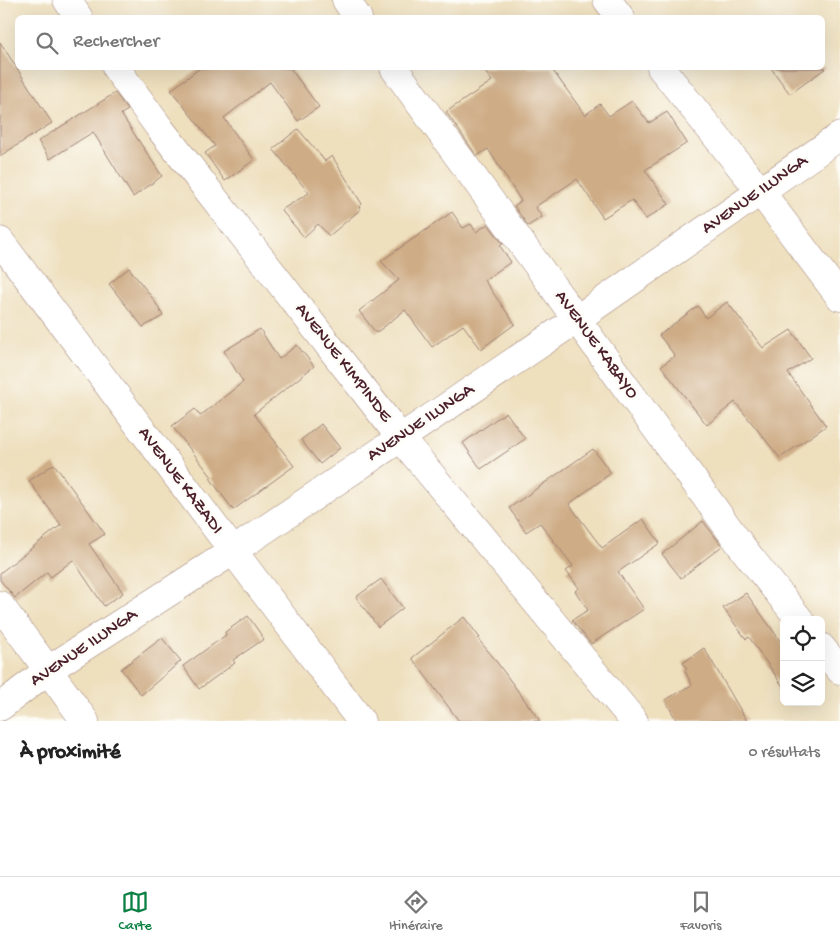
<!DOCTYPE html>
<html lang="fr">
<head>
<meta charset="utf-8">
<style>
  body { margin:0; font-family:"Gochi Hand",sans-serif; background:#f2f2f2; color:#222 }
  .controls { position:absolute; right:15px; bottom:15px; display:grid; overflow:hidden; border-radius:8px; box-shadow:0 5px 20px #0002 }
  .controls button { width:45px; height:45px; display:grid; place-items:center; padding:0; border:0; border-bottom:1px solid #e0e0e0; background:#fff; color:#222; font:25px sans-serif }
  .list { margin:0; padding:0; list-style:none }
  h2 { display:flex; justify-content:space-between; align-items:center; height:65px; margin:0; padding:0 20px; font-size:21px }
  h2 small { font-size:16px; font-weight:400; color:#767676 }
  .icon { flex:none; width:28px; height:28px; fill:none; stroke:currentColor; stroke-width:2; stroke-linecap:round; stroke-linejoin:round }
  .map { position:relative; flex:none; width:840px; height:721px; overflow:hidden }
  .search { position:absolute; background:#fff; box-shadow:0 5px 20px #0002; left:15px; right:15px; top:15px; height:55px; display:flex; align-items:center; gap:12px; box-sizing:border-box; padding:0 18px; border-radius:8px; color:#767676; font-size:19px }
  .sheet { height:155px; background:#fff }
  nav { display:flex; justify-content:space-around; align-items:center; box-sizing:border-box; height:70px; border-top:1px solid #e0e0e0; background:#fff; font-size:14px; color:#767676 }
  nav a { display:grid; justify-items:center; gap:2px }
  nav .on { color:#0b8043 }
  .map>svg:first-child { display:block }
</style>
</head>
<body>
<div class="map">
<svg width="840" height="721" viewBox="0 0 840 721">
  <rect width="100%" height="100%" fill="#fdfcf7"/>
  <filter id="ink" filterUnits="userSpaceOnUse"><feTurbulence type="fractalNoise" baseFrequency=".02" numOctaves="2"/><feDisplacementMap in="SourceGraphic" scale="10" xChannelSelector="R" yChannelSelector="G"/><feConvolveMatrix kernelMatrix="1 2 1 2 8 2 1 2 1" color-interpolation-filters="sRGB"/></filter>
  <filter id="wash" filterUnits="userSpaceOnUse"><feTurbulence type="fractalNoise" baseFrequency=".0096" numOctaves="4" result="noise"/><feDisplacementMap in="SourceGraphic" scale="20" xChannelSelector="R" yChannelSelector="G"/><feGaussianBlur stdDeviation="1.12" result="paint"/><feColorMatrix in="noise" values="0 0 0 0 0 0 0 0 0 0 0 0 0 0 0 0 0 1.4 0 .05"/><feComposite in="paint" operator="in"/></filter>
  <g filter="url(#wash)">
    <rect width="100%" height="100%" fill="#eedfbd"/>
    <g id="blocks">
      <!-- building -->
      <g fill="#ceac85">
        <path d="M0 42 52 123 0 156Z"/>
        <path d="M200 68H290L319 107 298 121 270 82 224 118 254 160 225 181 205 153 215 146 171 90Z"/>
        <path d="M482 68H551L585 115 600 104 609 116 632 101 649 123 667 112 687 143 645 170 669 204 646 219 632 200 603 218 577 179 535 207 542 217 528 226 514 206 521 201 488 149 477 156 446 112 492 81Z"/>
        <path d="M771 68H826L790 94Z"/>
        <path d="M115 93 128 110 121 114 162 176 133 197 93 132 50 159 38 141Z"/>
        <path d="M298 129 325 161 332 156 362 204 359 207 361 209 329 236 318 224 304 237 281 210 309 193 273 149Z"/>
        <path d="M452 212 463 228 471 224 476 232 488 224 503 244 500 246 511 262 484 280 515 324 481 349 463 325 432 347 405 310 376 333 359 311 399 280 381 261Z"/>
        <path d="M129 268 154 300 163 316 143 327 109 284Z"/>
        <path d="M727 302 763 348 791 330 811 358 788 373 826 426 780 458 735 402 707 425 661 366 675 356 659 335 698 306 706 318Z"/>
        <path d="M260 329 279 359 297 345 314 366 254 414 294 466 233 510 210 478 212 477 172 426 195 409 200 416 243 382 224 351Z"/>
        <path d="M506 412 525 439 481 469 463 443Z"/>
        <path d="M321 424 340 448 320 464 301 440Z"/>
        <path d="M593 449 611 473 569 504 602 548 643 519 660 543 618 572 644 609 591 644 572 620 588 610 575 591 579 588 566 571 573 566 540 523 526 532 509 508Z"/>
        <path d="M54 464 105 534 89 544 123 593 104 606 73 560 51 577 47 572 15 598 0 580V573L61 525 29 481Z"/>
        <path d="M703 521 722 546 681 578 662 554Z"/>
        <path d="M381 579 403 608 378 627 356 597Z"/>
        <path d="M746 593 784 646V688L749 637 746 639 723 608Z"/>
        <path d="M248 616 264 639 233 660 235 663 199 689 183 666 226 635 225 632Z"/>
        <path d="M464 617 480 638 478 639 493 657 540 721H459L412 658Z"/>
        <path d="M162 638 181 661 141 695 121 669Z"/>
        <path d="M704 648 747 721H677L665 700 692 685 685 671 687 669 683 663Z"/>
      </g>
    </g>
  </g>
  <g filter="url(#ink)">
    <use href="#blocks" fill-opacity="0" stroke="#9c7f74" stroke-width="1"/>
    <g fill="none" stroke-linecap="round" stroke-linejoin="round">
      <defs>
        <g id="minor">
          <path d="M67 0 79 18"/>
          <path d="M346 0 358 18"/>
          <path d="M607 0 621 18"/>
          <path d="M116 68 161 130 400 437 634 721"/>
          <path d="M394 68 745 551 800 620"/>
          <path d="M661 68 760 191 840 297"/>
          <path d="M0 241 361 721"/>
          <path d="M0 605 48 670 85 721"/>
          <path d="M821 647 840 670"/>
          <path d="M0 707 48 670 233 551 577 319 840 136"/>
        </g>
      </defs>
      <!-- minor casing -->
      <use href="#minor" stroke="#9c7f74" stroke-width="29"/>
      <!-- minor -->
      <use href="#minor" stroke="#fff" stroke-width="28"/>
    </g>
  </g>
  <g text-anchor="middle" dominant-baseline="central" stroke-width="5" stroke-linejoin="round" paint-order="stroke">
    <!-- street labels -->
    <g font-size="18" fill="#4a1f2b" stroke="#fdfcf7">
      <text transform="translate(755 195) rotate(-35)">AVENUE ILUNGA</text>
      <text transform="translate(596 345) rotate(54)">AVENUE KABAYO</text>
      <text transform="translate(343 363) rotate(52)">AVENUE KIMPINDE</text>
      <text transform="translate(421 423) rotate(-34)">AVENUE ILUNGA</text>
      <text transform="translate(180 481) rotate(53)">AVENUE KAZADI</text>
      <text transform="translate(84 648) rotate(-34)">AVENUE ILUNGA</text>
    </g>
  </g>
</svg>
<div class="controls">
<button><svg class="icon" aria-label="locate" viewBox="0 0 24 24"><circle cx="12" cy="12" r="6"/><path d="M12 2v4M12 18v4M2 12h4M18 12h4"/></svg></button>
<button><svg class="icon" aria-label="layers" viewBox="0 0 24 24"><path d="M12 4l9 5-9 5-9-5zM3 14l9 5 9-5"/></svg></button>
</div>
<div class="search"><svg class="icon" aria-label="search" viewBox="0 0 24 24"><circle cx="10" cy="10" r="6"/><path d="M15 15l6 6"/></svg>Rechercher</div>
</div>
<section class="sheet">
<h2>À proximité<small>0 résultats</small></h2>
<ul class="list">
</ul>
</section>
<nav>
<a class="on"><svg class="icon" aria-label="map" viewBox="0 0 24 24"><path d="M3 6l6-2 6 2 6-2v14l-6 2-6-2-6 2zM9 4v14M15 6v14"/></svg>Carte</a>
<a><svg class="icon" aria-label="directions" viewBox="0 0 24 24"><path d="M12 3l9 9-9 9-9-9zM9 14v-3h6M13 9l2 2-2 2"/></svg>Itinéraire</a>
<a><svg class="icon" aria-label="saved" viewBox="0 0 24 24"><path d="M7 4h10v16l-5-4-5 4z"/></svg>Favoris</a>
</nav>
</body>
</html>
